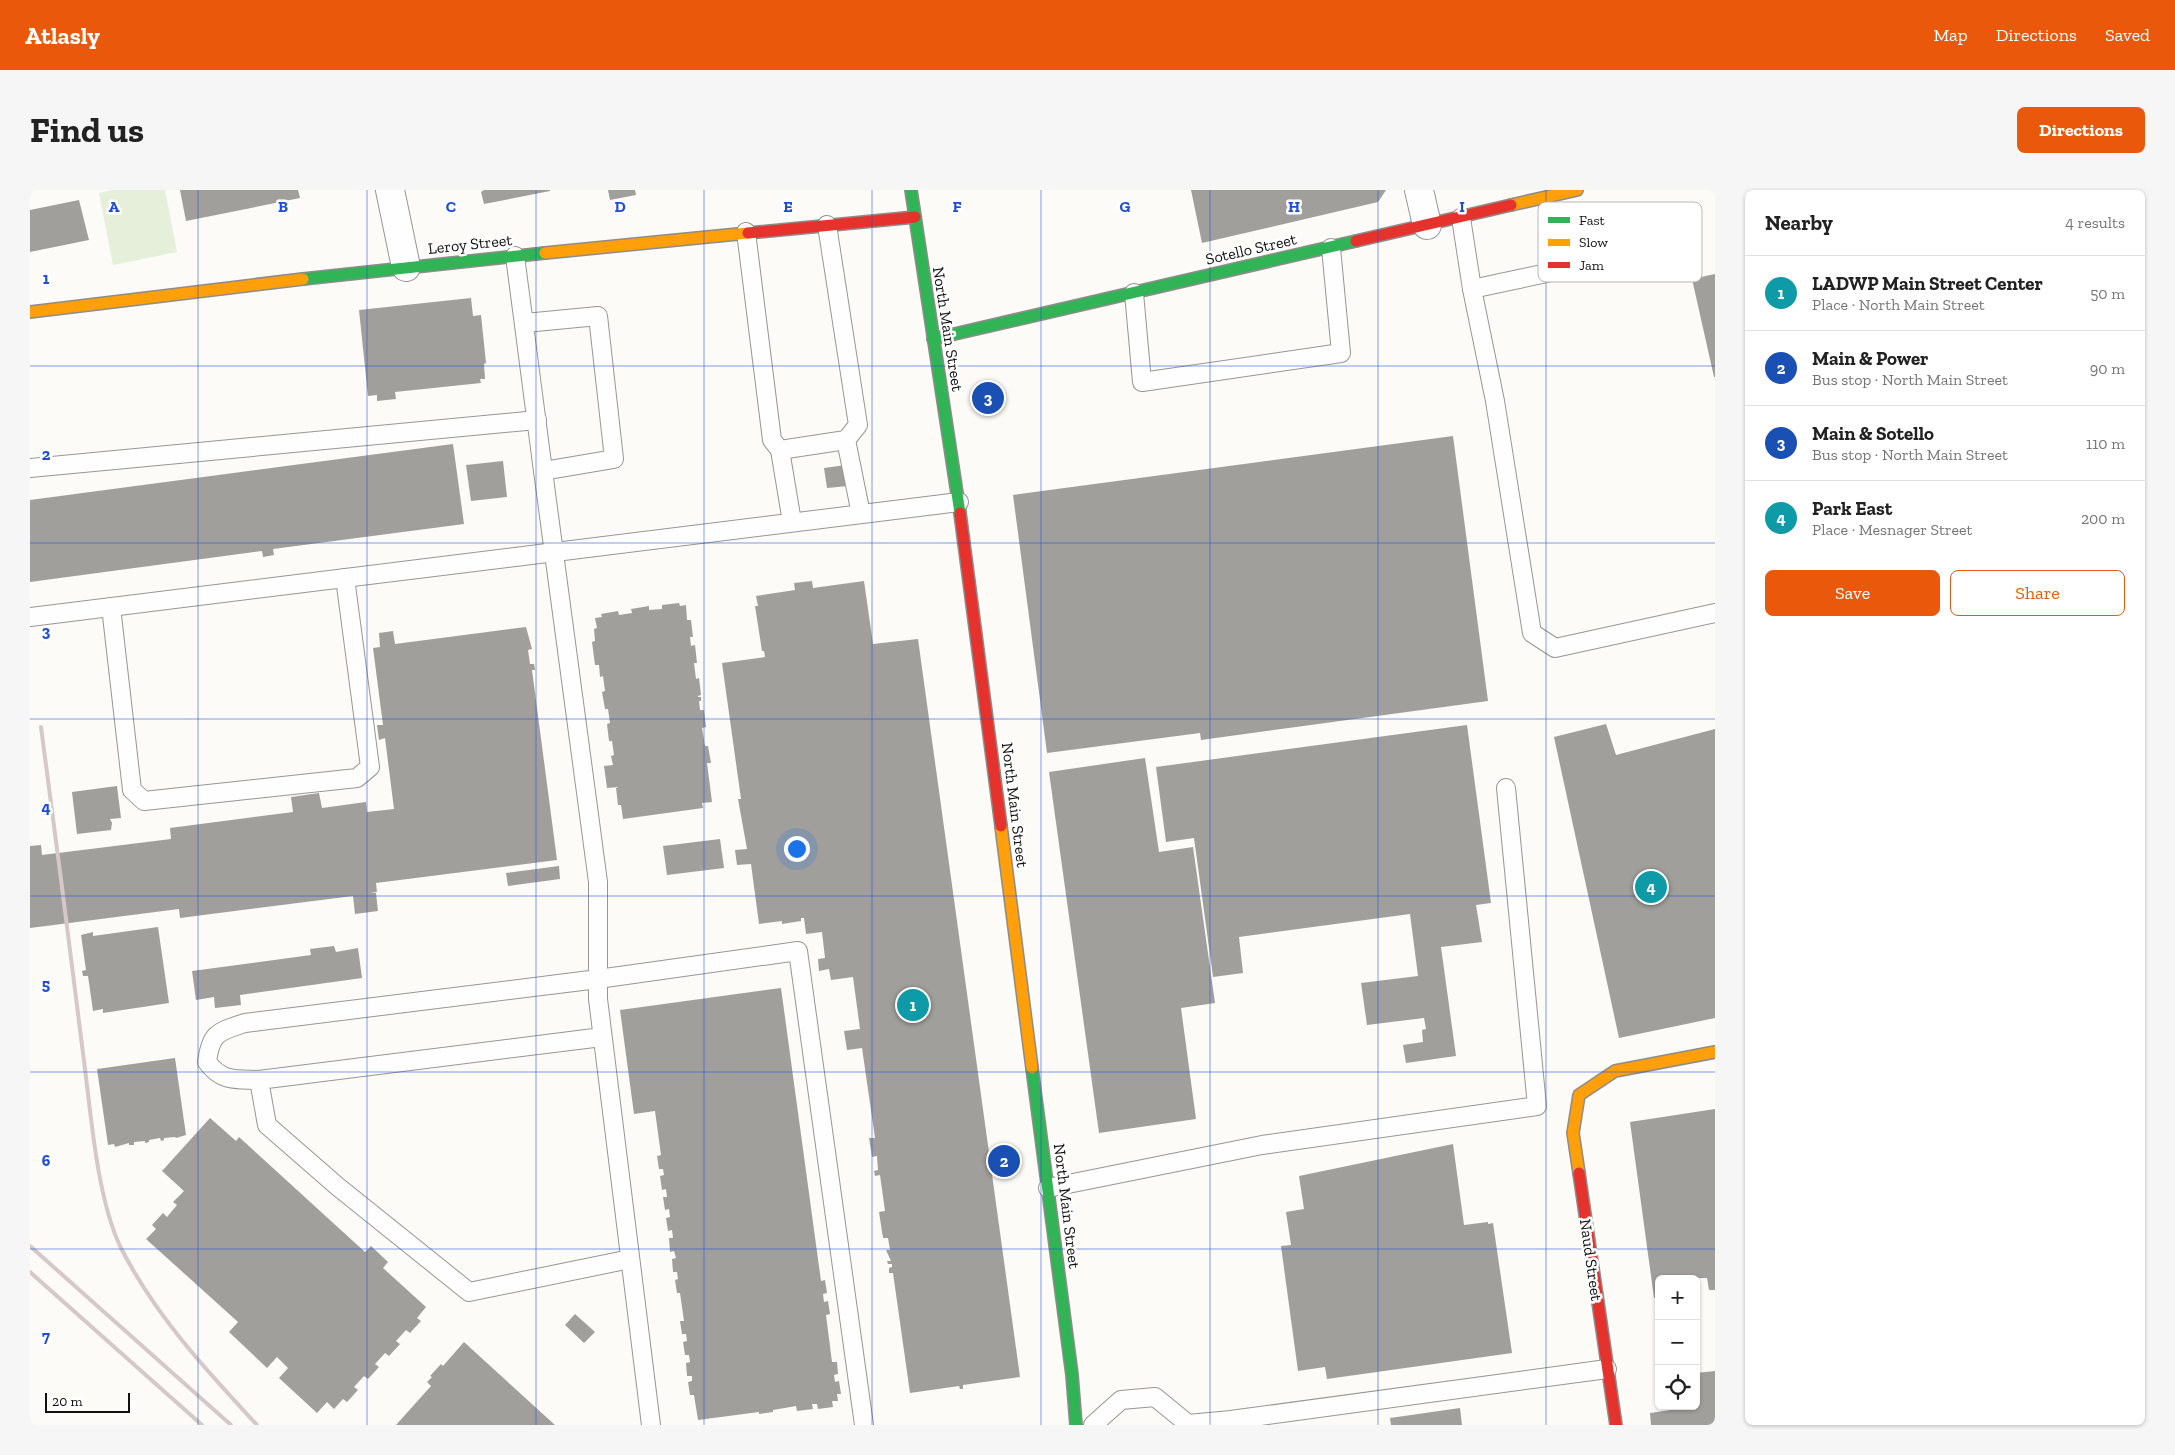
<!DOCTYPE html>
<html lang="en">
<head>
<meta charset="utf-8">
<style>
  body { margin:0; font-family:"Zilla Slab",serif; background:#f6f6f6; color:#222 }
  .controls { position:absolute; right:15px; bottom:15px; display:grid; overflow:hidden; border-radius:8px; box-shadow:0 1px 4px #0004 }
  .controls button { width:45px; height:45px; display:grid; place-items:center; padding:0; border:0; border-bottom:1px solid #e0e0e0; background:#fff; color:#222; font:25px sans-serif }
  .scale { position:absolute; left:15px; bottom:12px; width:85px; box-sizing:border-box; padding-left:5px; border:2px solid #101010; border-top:0; font-size:14px; line-height:18px; white-space:nowrap; color:#101010; -webkit-text-stroke:4px #fff; paint-order:stroke }
  .you { position:absolute; left:766px; top:658px; width:18px; height:18px; margin:-12px; border:4px solid #fff; border-radius:50%; background:#1a73e8; box-shadow:0 0 0 8px #1a73e833 }
  .badge { display:grid; place-items:center; width:32px; height:32px; border-radius:50%; background:#ea580c; color:#fff; font-size:16px; font-weight:700 }
  .pin { position:absolute; translate:-50% -50%; border:2px solid #fff; box-shadow:0 1px 5px #0006 }
  .list { margin:0; padding:0; list-style:none }
  h2 { display:flex; justify-content:space-between; align-items:center; height:65px; margin:0; padding:0 20px; font-size:21px }
  h2 small { font-size:16px; font-weight:400; color:#767676 }
  .list li { display:grid; grid-template-columns:32px 1fr auto; gap:15px; align-items:center; box-sizing:border-box; height:75px; padding:0 20px; border-top:1px solid #e0e0e0 }
  .list b { display:block; font-size:19px; white-space:nowrap }
  .list p { margin:0; font-size:16px; white-space:nowrap; color:#767676 }
  .list em { font-size:16px; font-style:normal; color:#767676 }
  .actions { display:flex; gap:10px; padding:15px 20px }
  .actions a { flex:1; padding:11px 0; border:1px solid #ea580c; border-radius:8px; text-align:center; font-size:18px; color:#ea580c }
  .actions .main { background:#ea580c; color:#fff }
  .icon { flex:none; width:28px; height:28px; fill:none; stroke:currentColor; stroke-width:2; stroke-linecap:round; stroke-linejoin:round }
  .map { position:relative; flex:none; width:1685px; height:1235px; overflow:hidden; border-radius:8px }
  header { display:flex; align-items:center; gap:30px; box-sizing:border-box; height:70px; padding:0 25px; background:#ea580c; color:#fff }
  header strong { font-size:24px }
  nav { display:flex; gap:28px; margin-inline-start:auto; font-size:18px }
  .intro { display:flex; align-items:center; justify-content:space-between; box-sizing:border-box; height:120px; padding:0 30px }
  h1 { margin:0; font-size:35px }
  .button { padding:12px 22px; border-radius:8px; background:#ea580c; color:#fff; font-size:18px; font-weight:700 }
  main { display:flex; gap:30px; padding:0 30px }
  aside { flex:1; background:#fff; border-radius:8px; box-shadow:0 1px 4px #0004 }
  .map>svg:first-child { display:block }
</style>
</head>
<body>
<header>
<strong>Atlasly</strong>
<nav><a>Map</a><a>Directions</a><a>Saved</a></nav>
</header>
<div class="intro"><h1>Find us</h1><a class="button">Directions</a></div>
<main>
<div class="map">
<svg width="1685" height="1235" viewBox="0 0 1685 1235">
  <rect width="100%" height="100%" fill="#fcfbf7"/>
  <!-- green -->
  <path fill="#e5efd9" d="M82 0H135L147 62 83 75 69 3Z"/>
  <!-- building -->
  <g fill="#a09f9c">
    <path d="M150 0H268L270 8 156 31Z"/>
    <path d="M454 0H520V1L454 14 451 2Z"/>
    <path d="M578 0H605L606 5 580 10Z"/>
    <path d="M1161 0H1356L1348 12 1172 53Z"/>
    <path d="M49 10 59 50 0 62V20Z"/>
    <path d="M1685 84V187H1684L1662 89Z"/>
    <path d="M441 108 443 126 451 125 456 173 454 174 455 189H450L451 193 365 202 366 209 347 211V205L338 206 329 120Z"/>
    <path d="M1423 246 1458 511 1171 550 1170 543 1017 563 983 305Z"/>
    <path d="M423 254 434 334 243 359 244 365 233 367 232 361 0 392V310Z"/>
    <path d="M473 271 477 307 441 311 436 275Z"/>
    <path d="M816 275 818 296 797 298 794 278Z"/>
    <path d="M782 391 783 398 834 391 843 454 888 449 990 1187 933 1195V1199H930L929 1196 880 1203 863 1083H859V1078L862 1077V1074H858L857 1071H861L856 1060H860L858 1048H853L849 1022 855 1021 850 985 845 986 844 981 848 980 847 966 842 967 839 948H845L832 858 817 860 814 841 830 839 823 787 801 790 799 779 789 781 788 769 795 768 792 742 776 744 774 728H771V731L752 734V731L729 734 721 674 707 675 705 660 717 659 708 609H711L692 473 735 467 734 461H732L725 416H728L726 406 765 400 764 393Z"/>
    <path d="M649 413 650 416 656 415 657 430H661L663 447H660L661 456 665 455 667 473H664L666 489 669 488 671 505 668 506V507H671V511H669L670 520H674L676 537 672 538 675 556H678L681 573H677L682 612 672 613 673 618 593 629 591 615H588L586 598 589 597 577 598 574 576 583 575 581 566 584 565 582 551H579L577 534 580 533 578 519H575L572 502 575 501 573 486 570 487 569 475H565L562 452 565 451 564 439 567 438 565 428 572 427 571 424 588 421 589 425 602 423 601 419 619 416V420L632 419V415Z"/>
    <path d="M496 437 502 459 498 460 500 474H504L505 480H502L527 670 346 693 347 702 340 703H346L348 721 325 724 323 706 150 728 149 719 0 738V656L11 655 12 665 141 649 140 638 263 622 261 607 289 603 292 618 336 612 337 622 364 619 355 548 349 550 347 535H353L343 458 350 457 349 443 363 441 365 454Z"/>
    <path d="M1576 534 1586 565 1685 539V828L1589 848 1524 547Z"/>
    <path d="M1437 535 1461 713 1446 715 1452 752 1411 757 1426 866 1376 873 1373 855 1393 852 1392 840 1396 839 1394 828 1337 835 1331 793 1388 786 1380 724 1209 747 1213 783 1183 787 1164 648 1136 652 1126 577Z"/>
    <path d="M1115 568 1129 662 1163 657 1185 813 1151 818 1166 929 1069 943 1019 582Z"/>
    <path d="M87 596 91 628 80 629 82 633 81 640 47 644 42 602Z"/>
    <path d="M690 649 694 678 637 685 633 656Z"/>
    <path d="M529 676 530 689 478 696 476 683Z"/>
    <path d="M128 737 139 813 73 823V819L63 821 58 786H53L52 781 56 780 51 745 63 742V746Z"/>
    <path d="M304 756 306 762 328 758 332 788 210 805 211 815 185 818 184 807 166 810 162 781 281 765 280 759Z"/>
    <path d="M751 798 791 1091 795 1090 797 1103 793 1104 794 1112 798 1111 800 1124 796 1125 802 1172H807L808 1184 804 1185 805 1192 809 1191 811 1204H807L808 1211H802L803 1217 788 1219 787 1214H782L783 1219 767 1221 766 1216 743 1220V1222L729 1224V1222L668 1230 664 1205H660L658 1192 662 1191V1186H657L656 1173 660 1172 659 1165H655L653 1152 657 1151 656 1144H652L650 1131H654L650 1103H647L645 1090 648 1089 647 1082H643L642 1069 646 1068 644 1061 640 1062 639 1048H643L642 1040 638 1041 636 1028 640 1027 639 1019 635 1020 633 1007H637L636 999 632 1000 630 986 634 985 633 979H629L627 966 631 965 625 921 604 924 590 820Z"/>
    <path d="M145 868 156 945 146 948 145 947 134 948V950L131 951 130 948 119 950V952L115 953V951L104 952V955H99V953L85 957 84 954 78 955 67 879Z"/>
    <path d="M1685 919V1100H1679L1677 1088 1629 1089V1107L1624 1108 1600 932Z"/>
    <path d="M180 928 206 951 209 947 335 1062 341 1056 358 1072 353 1078 396 1117 387 1128 391 1131 380 1143 376 1140 366 1151 370 1154 359 1166 355 1163 345 1174 349 1177 338 1189 334 1186 324 1197 328 1200 317 1212 313 1209 304 1219 297 1212 287 1223 249 1188 258 1178 247 1167 237 1178 199 1142 208 1132 116 1049 126 1039 122 1035 133 1023 137 1027 147 1015 143 1012 154 1001 132 981Z"/>
    <path d="M1423 954 1434 1035 1458 1032V1034L1463 1033 1482 1163 1297 1189 1295 1177 1268 1181 1251 1056 1261 1055 1256 1022 1274 1019 1269 986Z"/>
    <path d="M545 1124 565 1142 554 1153 535 1135Z"/>
    <path d="M434 1152 525 1235H366L401 1196 397 1192 402 1187 400 1186 411 1174 413 1176Z"/>
    <path d="M1685 1181V1235H1621L1620 1223 1648 1219V1216H1666V1183Z"/>
    <path d="M1430 1218 1432 1235H1361L1360 1228Z"/>
  </g>
  <g fill="none" stroke-linecap="round" stroke-linejoin="round">
    <defs>
      <g id="lane">
        <path d="M1431 28 1442 99 1465 211 1502 443 1525 458 1685 423"/>
        <path d="M716 42 742 250 750 260 816 250 828 235 797 35"/>
        <path d="M485 66 513 281 584 269 568 126 495 133"/>
        <path d="M1442 99 1615 62"/>
        <path d="M1104 103 1112 192 1311 163 1301 58"/>
        <path d="M816 250 831 324"/>
        <path d="M750 260 762 332"/>
        <path d="M0 278 507 230"/>
        <path d="M513 281 568 692V809L621 1235"/>
        <path d="M81 417 102 600 114 611 327 588 340 577 315 388"/>
        <path d="M0 427 929 312"/>
        <path d="M572 847 229 890 237 935 307 996 439 1102 600 1069"/>
        <path d="M229 890C205 889 192 892 177 872 181 842 188 842 215 833L568 789 768 761 834 1235"/>
        <path d="M1018 998 1232 955 1507 916 1476 598"/>
        <path d="M1063 1235 1091 1210 1125 1207 1158 1234 1201 1230 1577 1179"/>
      </g>
      <g id="street">
        <path d="M360 0 376 77"/>
        <path d="M1389 0 1397 35"/>
      </g>
      <g id="fast">
        <path d="M881 0 930 323"/>
        <path d="M273 89 515 63"/>
        <path d="M903 149 1326 51"/>
        <path d="M1002 878 1042 1185 1046 1235"/>
      </g>
      <g id="slow">
        <path d="M1481 15 1547 0"/>
        <path d="M515 63 718 43"/>
        <path d="M0 122 273 89"/>
        <path d="M971 636 1002 878"/>
        <path d="M1549 983 1543 943 1549 905 1585 881 1685 862"/>
      </g>
      <g id="jam">
        <path d="M718 43 885 27"/>
        <path d="M1326 51 1481 15"/>
        <path d="M930 323 971 636"/>
        <path d="M1549 983 1586 1235"/>
      </g>
    </defs>
    <!-- lane casing -->
    <use href="#lane" stroke="#969694" stroke-width="20"/>
    <!-- street casing -->
    <use href="#street" stroke="#969694" stroke-width="30"/>
    <!-- fast casing -->
    <use href="#fast" stroke="#8d8c8b" stroke-width="14"/>
    <!-- slow casing -->
    <use href="#slow" stroke="#8d8c8b" stroke-width="14"/>
    <!-- jam casing -->
    <use href="#jam" stroke="#8d8c8b" stroke-width="14"/>
    <!-- lane -->
    <use href="#lane" stroke="#fffefe" stroke-width="18"/>
    <!-- street -->
    <use href="#street" stroke="#fffefe" stroke-width="28"/>
    <!-- fast -->
    <use href="#fast" stroke="#30b455" stroke-width="11"/>
    <!-- slow -->
    <use href="#slow" stroke="#ff9f0a" stroke-width="11"/>
    <!-- jam -->
    <use href="#jam" stroke="#e5322d" stroke-width="11"/>
    <!-- rail -->
    <g stroke="#d6c8c7" stroke-width="4">
      <path d="M11 537C26 648 40 760 54 871 61 925 67 1007 90 1056 124 1124 175 1179 227 1235"/>
      <path d="M0 1056 201 1235"/>
      <path d="M0 1082 172 1235"/>
    </g>
  </g>
  <!-- grid -->
  <path fill="none" stroke="#1d4ed8" stroke-width="1" stroke-opacity="0.55" d="M168 0V1235M337 0V1235M506 0V1235M674 0V1235M842 0V1235M1011 0V1235M1180 0V1235M1348 0V1235M1516 0V1235M0 176H1685M0 353H1685M0 529H1685M0 706H1685M0 882H1685M0 1059H1685"/>
  <g text-anchor="middle" dominant-baseline="central" stroke-width="5" stroke-linejoin="round" paint-order="stroke">
    <!-- street labels -->
    <g font-size="16" fill="#101010" stroke="#fff">
      <text transform="translate(440 54) rotate(-6)">Leroy Street</text>
      <text transform="translate(1221 59) rotate(-13)">Sotello Street</text>
      <text transform="translate(918 139) rotate(81)">North Main Street</text>
      <text transform="translate(985 615) rotate(83)">North Main Street</text>
      <text transform="translate(1037 1016) rotate(83)">North Main Street</text>
      <text transform="translate(1561 1070) rotate(82)">Naud Street</text>
    </g>
  </g>
  <!-- legend -->
  <rect x="1508" y="12" width="164" height="80" rx="8" fill="#fff" stroke="#b7b7b7" stroke-width="1"/>
  <rect x="1518" y="27" width="22" height="6" fill="#30b455"/>
  <rect x="1518" y="49" width="22" height="7" fill="#ff9f0a"/>
  <rect x="1518" y="72" width="22" height="6" fill="#e5322d"/>
  <g font-size="14" fill="#101010">
    <text x="1549" y="35">Fast</text>
    <text x="1549" y="57">Slow</text>
    <text x="1549" y="80">Jam</text>
  </g>
  <g font-size="16" text-anchor="middle" font-weight="bold" fill="#1d4ed8" stroke="#fff" stroke-width="5" stroke-linejoin="round" paint-order="stroke">
    <text x="84" y="22">A</text>
    <text x="253" y="22">B</text>
    <text x="421" y="22">C</text>
    <text x="590" y="22">D</text>
    <text x="758" y="22">E</text>
    <text x="927" y="22">F</text>
    <text x="1095" y="22">G</text>
    <text x="1264" y="22">H</text>
    <text x="1432" y="22">I</text>
    <text x="16" y="94">1</text>
    <text x="16" y="270">2</text>
    <text x="16" y="447">3</text>
    <text x="16" y="623">4</text>
    <text x="16" y="800">5</text>
    <text x="16" y="976">6</text>
    <text x="16" y="1152">7</text>
  </g>
</svg>
<div class="controls">
<button>+</button>
<button>−</button>
<button><svg class="icon" aria-label="locate" viewBox="0 0 24 24"><circle cx="12" cy="12" r="6"/><path d="M12 2v4M12 18v4M2 12h4M18 12h4"/></svg></button>
</div>
<div class="scale">20 m</div>
<div class="you"></div>
<div class="pin badge" style="left:883px;top:815px;background:#0f9aa8">1</div>
<div class="pin badge" style="left:974px;top:971px;background:#1a4fb4">2</div>
<div class="pin badge" style="left:958px;top:208px;background:#1a4fb4">3</div>
<div class="pin badge" style="left:1621px;top:697px;background:#0f9aa8">4</div>
</div>
<aside>
<h2>Nearby<small>4 results</small></h2>
<ul class="list">
<li><span class="badge" style="background:#0f9aa8">1</span><div><b>LADWP Main Street Center</b><p>Place · North Main Street</p></div><em>50 m</em></li>
<li><span class="badge" style="background:#1a4fb4">2</span><div><b>Main &amp; Power</b><p>Bus stop · North Main Street</p></div><em>90 m</em></li>
<li><span class="badge" style="background:#1a4fb4">3</span><div><b>Main &amp; Sotello</b><p>Bus stop · North Main Street</p></div><em>110 m</em></li>
<li><span class="badge" style="background:#0f9aa8">4</span><div><b>Park East</b><p>Place · Mesnager Street</p></div><em>200 m</em></li>
</ul>
<div class="actions"><a class="main">Save</a><a>Share</a></div>
</aside>
</main>
</body>
</html>
